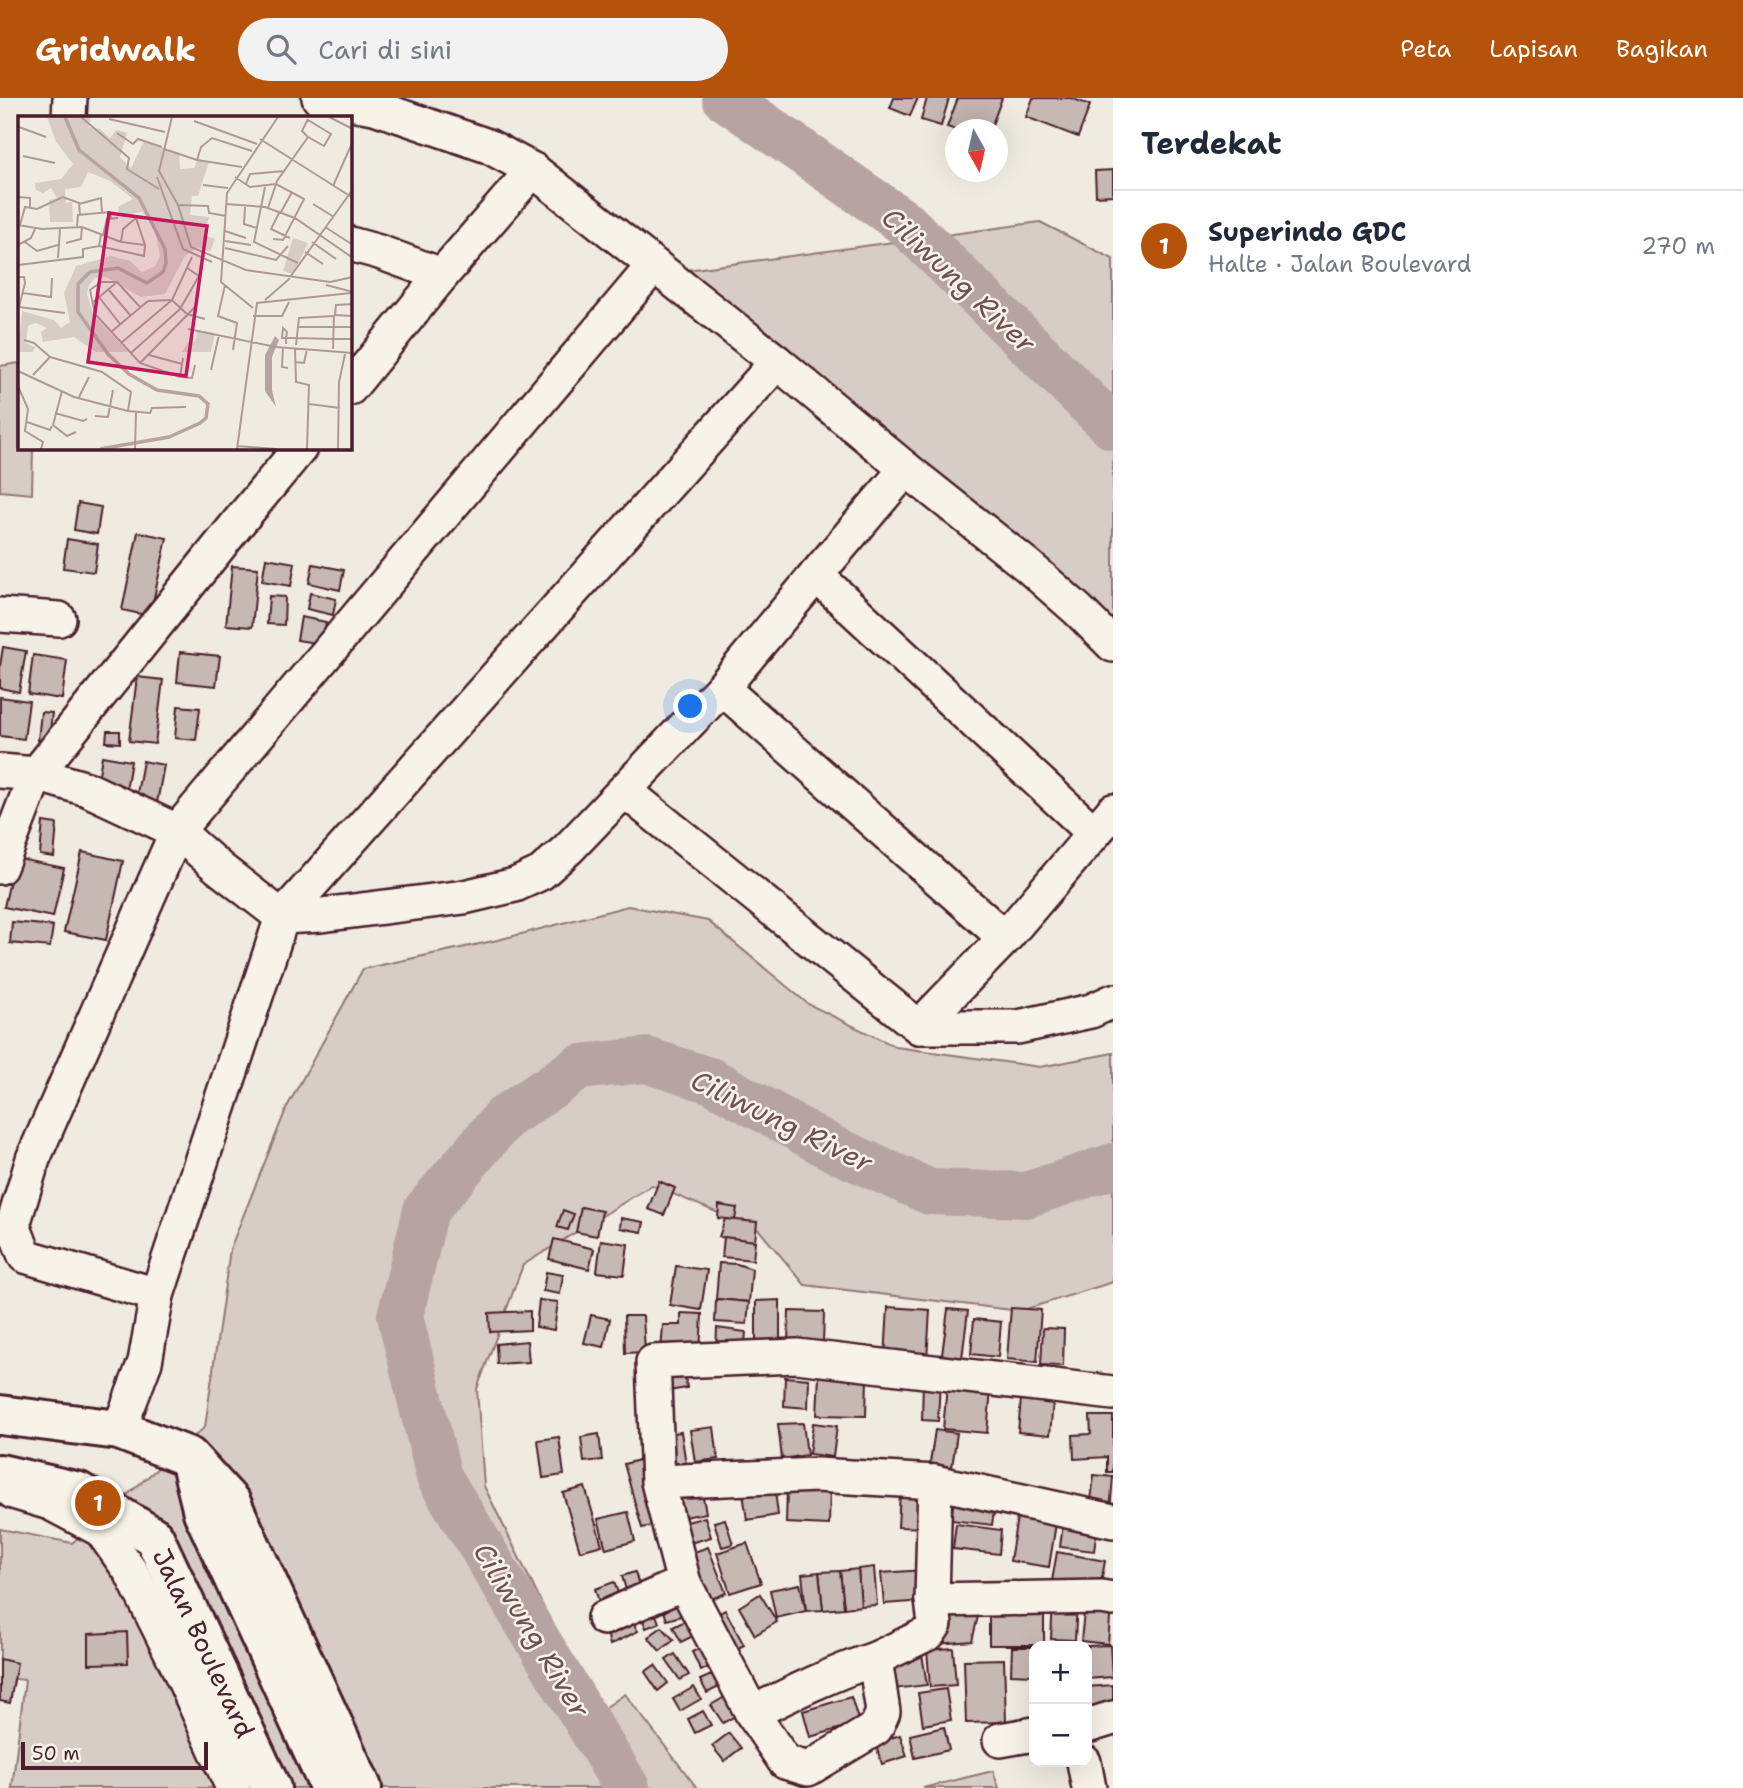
<!DOCTYPE html>
<html lang="id">
<head>
<meta charset="utf-8">
<style>
  body { margin:0; font-family:"Shantell Sans",sans-serif; background:#f2f2f3; color:#1f2937 }
  .controls { position:absolute; right:21px; bottom:21px; display:grid; overflow:hidden; border-radius:14px; box-shadow:0 7px 28px #0002 }
  .controls button { width:63px; height:63px; display:grid; place-items:center; padding:0; border:0; border-bottom:2px solid #e0e1e3; background:#fff; color:#1f2937; font:35px sans-serif }
  .compass { position:absolute; left:945px; top:21px; width:63px; height:63px; border-radius:50%; background:#fff; box-shadow:0 7px 28px #0002; rotate:172deg }
  .scale { position:absolute; left:21px; bottom:18px; width:187px; box-sizing:border-box; padding-left:7px; border:4px solid #4a1f2b; border-top:0; font-size:19px; line-height:24px; white-space:nowrap; color:#4a1f2b; -webkit-text-stroke:5px #f7f3e8; paint-order:stroke }
  .you { position:absolute; left:691px; top:609px; width:24px; height:24px; margin:-18px; border:5px solid #fff; border-radius:50%; background:#1a73e8; box-shadow:0 0 0 10px #1a73e833 }
  .badge { display:grid; place-items:center; width:46px; height:46px; border-radius:50%; background:#b45309; color:#fff; font-size:23px; font-weight:700 }
  .pin { position:absolute; translate:-50% -50%; border:4px solid #fff; box-shadow:0 2px 7px #0006 }
  .list { margin:0; padding:0; list-style:none }
  h2 { display:flex; justify-content:space-between; align-items:center; height:91px; margin:0; padding:0 28px; font-size:30px }
  h2 small { font-size:23px; font-weight:400; color:#747a83 }
  .list li { display:grid; grid-template-columns:46px 1fr auto; gap:21px; align-items:center; box-sizing:border-box; height:112px; padding:0 28px; border-top:2px solid #e0e1e3 }
  .list b { display:block; font-size:26px; white-space:nowrap }
  .list p { margin:0; font-size:23px; white-space:nowrap; color:#747a83 }
  .list em { font-size:23px; font-style:normal; color:#747a83 }
  .icon { flex:none; width:38px; height:38px; fill:none; stroke:currentColor; stroke-width:2; stroke-linecap:round; stroke-linejoin:round }
  .map { position:relative; flex:none; width:1113px; height:1690px; overflow:hidden }
  header { display:flex; align-items:center; gap:42px; box-sizing:border-box; height:98px; padding:0 35px; background:#b45309; color:#fff }
  header strong { font-size:33px }
  nav { display:flex; gap:38px; margin-inline-start:auto; font-size:24px }
  .search { width:490px; height:63px; background:#f2f2f3; display:flex; align-items:center; gap:18px; box-sizing:border-box; padding:0 24px; border-radius:38px; color:#747a83; font-size:26px }
  main { display:flex }
  aside { flex:1; background:#fff }
  .map>svg:first-child { display:block }
</style>
</head>
<body>
<header>
<strong>Gridwalk</strong>
<div class="search"><svg class="icon" aria-label="search" viewBox="0 0 24 24"><circle cx="10" cy="10" r="6"/><path d="M15 15l6 6"/></svg>Cari di sini</div>
<nav><a>Peta</a><a>Lapisan</a><a>Bagikan</a></nav>
</header>
<main>
<div class="map">
<svg width="1113" height="1690" viewBox="0 0 1113 1690">
  <rect width="100%" height="100%" fill="#f0ebe0"/>
  <filter id="ink" filterUnits="userSpaceOnUse"><feTurbulence type="fractalNoise" baseFrequency=".0143" numOctaves="2"/><feDisplacementMap in="SourceGraphic" scale="14" xChannelSelector="R" yChannelSelector="G"/><feConvolveMatrix kernelMatrix="1 2 1 2 8 2 1 2 1" color-interpolation-filters="sRGB"/></filter>
  <g filter="url(#ink)">
    <!-- green -->
    <g fill="#d8cdc6" stroke="#917678" stroke-width="2">
      <path d="M1040 124 1113 161V522L687 172Z"/>
      <path d="M19 265V350H33L32 396 0 393V268Z"/>
      <path d="M628 808 708 823 808 906 896 949 1040 969 1113 955V1184L1020 1213 805 1187 759 1132 652 1087 523 1167 477 1291 484 1388 596 1616 625 1596 697 1690H12L25 1582 0 1579V1431L72 1445 205 1329 230 1151 287 1009 363 871 498 842Z"/>
      <path d="M993 1673 999 1690H923Z"/>
    </g>
    <g fill="none" stroke-linecap="round" stroke-linejoin="round">
      <!-- river -->
      <g stroke="#b7a4a2" stroke-width="46">
        <path d="M725 0 906 126 1113 329"/>
        <path d="M627 1690 439 1379 400 1218 426 1112 504 1020 580 969 646 962 712 983 832 1050 930 1094 1026 1097 1113 1068"/>
      </g>
    </g>
    <!-- building -->
    <g fill="#c6b8b3" stroke="#4a1f2b" stroke-width="2">
      <path d="M894 0H918L910 18 890 10Z"/>
      <path d="M927 0H949L941 28 921 22Z"/>
      <path d="M958 0H1002L990 32H956L947 29Z"/>
      <path d="M1033 0H1071L1090 7 1078 39 1026 19Z"/>
      <path d="M1113 72V97L1096 98 1095 73Z"/>
      <path d="M78 405 101 409 97 436 74 432Z"/>
      <path d="M138 434 167 440 150 518 122 512Z"/>
      <path d="M67 441 98 446 94 474 63 470Z"/>
      <path d="M266 460 295 465 291 488 262 483Z"/>
      <path d="M313 466 344 472 340 492 309 485Z"/>
      <path d="M232 468 258 470 252 529 226 527Z"/>
      <path d="M310 495 336 501 333 517 307 511Z"/>
      <path d="M269 498 285 499 284 527 267 526Z"/>
      <path d="M301 519 326 524 322 546 297 542Z"/>
      <path d="M3 549 26 553 19 594 0 590V568Z"/>
      <path d="M180 554 220 558 216 588 177 584Z"/>
      <path d="M33 557 67 562 62 601 28 596Z"/>
      <path d="M137 579 163 582 155 646 129 643Z"/>
      <path d="M0 599 29 603 24 641 0 638Z"/>
      <path d="M178 608 200 610 196 642 175 640Z"/>
      <path d="M41 614 52 615 49 643 38 642Z"/>
      <path d="M107 633H120V645L106 644Z"/>
      <path d="M102 658 131 663 126 693 97 688Z"/>
      <path d="M143 663 164 667 157 705 136 701Z"/>
      <path d="M43 724 57 726 54 759 40 757Z"/>
      <path d="M82 754 123 763 106 842 64 834Z"/>
      <path d="M15 760 64 770 53 819 4 809Z"/>
      <path d="M12 824 53 828 50 849 10 845Z"/>
      <path d="M659 1083 675 1090 664 1117 648 1111Z"/>
      <path d="M719 1107 737 1110 735 1122 718 1120Z"/>
      <path d="M581 1109 602 1113 597 1138 576 1134Z"/>
      <path d="M563 1112 574 1116 568 1132 557 1129Z"/>
      <path d="M621 1120 644 1124 642 1134 620 1130Z"/>
      <path d="M725 1121 757 1124 755 1143 719 1139Z"/>
      <path d="M724 1139 755 1143 753 1162 722 1159Z"/>
      <path d="M554 1141 594 1151 589 1171 549 1161Z"/>
      <path d="M601 1142 628 1146 624 1177 597 1174Z"/>
      <path d="M719 1165 737 1166 752 1171 749 1204 716 1201Z"/>
      <path d="M676 1168 707 1172 701 1212 670 1207Z"/>
      <path d="M546 1174 563 1177 560 1196 543 1193Z"/>
      <path d="M716 1201 749 1204 747 1226 715 1224Z"/>
      <path d="M539 1202 558 1204 554 1232 536 1229Z"/>
      <path d="M780 1202V1243H756V1203Z"/>
      <path d="M888 1209 930 1212 927 1262 885 1260Z"/>
      <path d="M1011 1210 1041 1212 1037 1264 1007 1261Z"/>
      <path d="M948 1211 968 1213 962 1260 942 1257Z"/>
      <path d="M530 1213V1232L490 1234 489 1215Z"/>
      <path d="M789 1213 824 1214 823 1247 788 1246Z"/>
      <path d="M681 1215 702 1216 700 1256 661 1254 663 1227H681Z"/>
      <path d="M591 1217 610 1221 604 1249 584 1245Z"/>
      <path d="M624 1218H643L645 1254 625 1255Z"/>
      <path d="M974 1221 1001 1224 998 1259 971 1256Z"/>
      <path d="M717 1230 746 1234 744 1255 716 1253Z"/>
      <path d="M1043 1230 1064 1231 1063 1268 1041 1267Z"/>
      <path d="M527 1243 529 1264 497 1266 496 1246Z"/>
      <path d="M683 1265 687 1290 662 1294 659 1269Z"/>
      <path d="M819 1278 867 1279 866 1318 817 1317Z"/>
      <path d="M785 1279 809 1281 808 1310 784 1308Z"/>
      <path d="M923 1281 940 1282 938 1323 922 1322Z"/>
      <path d="M947 1288 991 1292 987 1335 943 1331Z"/>
      <path d="M1021 1301 1053 1304 1050 1337 1018 1334Z"/>
      <path d="M1090 1318H1113V1374H1107V1359L1074 1361 1073 1337 1091 1336Z"/>
      <path d="M803 1325 807 1357 782 1361 778 1326Z"/>
      <path d="M813 1325 837 1328 833 1359 809 1356Z"/>
      <path d="M714 1329 718 1361 695 1364 690 1332Z"/>
      <path d="M935 1332 957 1335 952 1369 930 1365Z"/>
      <path d="M681 1334 686 1366 665 1369 661 1337Z"/>
      <path d="M599 1336 602 1362 584 1364 581 1339Z"/>
      <path d="M559 1339 564 1377 543 1380 538 1342Z"/>
      <path d="M643 1361 660 1426 642 1430 624 1366Z"/>
      <path d="M1094 1377 1113 1379 1110 1413 1090 1411Z"/>
      <path d="M700 1384 706 1415 673 1421 667 1391Z"/>
      <path d="M774 1384 778 1417 747 1422 742 1388Z"/>
      <path d="M585 1389 602 1447 580 1453 563 1395Z"/>
      <path d="M787 1389 830 1390 829 1427 786 1425Z"/>
      <path d="M900 1394 934 1395 933 1430 898 1429Z"/>
      <path d="M954 1401 995 1406 992 1427 951 1422Z"/>
      <path d="M1018 1413 1057 1419 1049 1469 1010 1463Z"/>
      <path d="M628 1414 635 1443 606 1451 598 1421Z"/>
      <path d="M705 1419 711 1439 679 1448 673 1428Z"/>
      <path d="M1064 1419 1098 1424 1094 1453 1060 1449Z"/>
      <path d="M725 1421 733 1446 722 1449 714 1424Z"/>
      <path d="M956 1426 1001 1432 999 1456 953 1451Z"/>
      <path d="M747 1445 761 1485 730 1495 717 1455Z"/>
      <path d="M708 1449 726 1495 701 1505 683 1458Z"/>
      <path d="M1057 1454 1105 1463 1100 1491 1052 1483Z"/>
      <path d="M874 1469 877 1507 861 1508 858 1471Z"/>
      <path d="M858 1471 861 1508 844 1510 840 1473Z"/>
      <path d="M924 1472 926 1503 884 1506 881 1475Z"/>
      <path d="M840 1473 844 1510 823 1512 819 1474Z"/>
      <path d="M635 1474 641 1494 628 1499 622 1478Z"/>
      <path d="M819 1474 823 1512 806 1513 802 1476Z"/>
      <path d="M614 1484 620 1500 600 1507 595 1491Z"/>
      <path d="M800 1486 806 1513 776 1520 770 1492Z"/>
      <path d="M760 1496 777 1524 755 1537 739 1509Z"/>
      <path d="M659 1499 694 1514 667 1522Z"/>
      <path d="M650 1501 659 1525 646 1530 637 1506Z"/>
      <path d="M989 1503 1044 1504V1547H989Z"/>
      <path d="M1053 1503 1077 1504 1075 1542 1051 1541Z"/>
      <path d="M1085 1505 1111 1507 1108 1546 1081 1543Z"/>
      <path d="M980 1510 972 1543 938 1546 939 1513Z"/>
      <path d="M725 1512 744 1547 723 1558 704 1523Z"/>
      <path d="M626 1514 638 1533 610 1547 604 1522Z"/>
      <path d="M691 1520 699 1535 681 1544 673 1529Z"/>
      <path d="M662 1529 674 1542 660 1553 648 1539Z"/>
      <path d="M127 1534 128 1565 89 1566V1536Z"/>
      <path d="M708 1546 717 1565 701 1573 692 1554Z"/>
      <path d="M1110 1547 1112 1579 1087 1581V1548Z"/>
      <path d="M1012 1549H1034L1032 1577 1011 1576Z"/>
      <path d="M953 1550 956 1587 930 1589 927 1552Z"/>
      <path d="M675 1556 689 1577 680 1582 666 1562Z"/>
      <path d="M922 1556 927 1587 885 1592 881 1562Z"/>
      <path d="M0 1561 17 1565 10 1605 0 1603Z"/>
      <path d="M1004 1561 1006 1624 966 1625 964 1562Z"/>
      <path d="M655 1567 668 1585 658 1593 645 1574Z"/>
      <path d="M725 1571 731 1583 707 1595 700 1582Z"/>
      <path d="M1113 1587V1618L1090 1620 1087 1589Z"/>
      <path d="M694 1589 701 1601 680 1613 673 1601Z"/>
      <path d="M946 1591 951 1622 923 1627 918 1595Z"/>
      <path d="M735 1593 746 1612 723 1625 711 1607Z"/>
      <path d="M851 1599 859 1625 810 1639 803 1613Z"/>
      <path d="M703 1613 711 1627 695 1635 688 1621Z"/>
      <path d="M944 1629 949 1652 915 1660 910 1637Z"/>
      <path d="M729 1635 741 1650 724 1663 712 1648Z"/>
      <path d="M900 1637 907 1658 882 1666 875 1645Z"/>
    </g>
    <g fill="none" stroke-linecap="round" stroke-linejoin="round">
      <defs>
        <g id="minor">
          <path d="M319 0 374 9 488 48 533 72 777 264 906 371 1028 468 1078 512 1113 547"/>
          <path d="M69 19 70 0"/>
          <path d="M350 146 379 154 442 177"/>
          <path d="M350 290 442 177 533 72"/>
          <path d="M816 477 1094 735"/>
          <path d="M0 517 59 521"/>
          <path d="M722 590 1005 840"/>
          <path d="M0 673 36 676 87 691 177 733 219 770 282 819 777 264"/>
          <path d="M625 693 919 929H1018L1091 913 1113 903"/>
          <path d="M0 769 36 676 238 425 300 350"/>
          <path d="M919 929 1005 840 1113 713"/>
          <path d="M157 1197 25 1158 13 1127 33 1061 177 733 654 167"/>
          <path d="M119 1332 145 1264 157 1197 282 819 321 817 464 799 515 787 541 775 568 751 722 590 816 477 906 371"/>
          <path d="M658 1384 684 1485 752 1615 785 1664 808 1671 876 1630 883 1614 875 1561 929 1535 935 1526 932 1502 935 1384 817 1377 658 1384 653 1264 797 1258 1113 1295"/>
          <path d="M935 1384 1113 1423"/>
          <path d="M13 1394 50 1405 101 1432 131 1474 174 1560 233 1690"/>
          <path d="M932 1502 1101 1499 1113 1501"/>
          <path d="M604 1520 684 1485"/>
          <path d="M752 1615C792 1595 833 1575 875 1561"/>
          <path d="M1087 1628 1113 1620"/>
          <path d="M1000 1642 1034 1636"/>
          <path d="M1084 1664 1089 1690"/>
        </g>
        <g id="major">
          <path d="M0 1317 119 1332 189 1359 231 1405 362 1690"/>
          <path d="M191 1365 203 1414 330 1690"/>
          <path d="M0 1376 79 1394 154 1439 271 1690"/>
        </g>
      </defs>
      <!-- minor casing -->
      <use href="#minor" stroke="#4a1f2b" stroke-width="38"/>
      <!-- major casing -->
      <use href="#major" stroke="#4a1f2b" stroke-width="44"/>
      <!-- minor -->
      <use href="#minor" stroke="#f7f3e8" stroke-width="33"/>
      <!-- major -->
      <use href="#major" stroke="#f7f3e8" stroke-width="38"/>
    </g>
  </g>
  <g text-anchor="middle" dominant-baseline="central" stroke-width="5" stroke-linejoin="round" paint-order="stroke">
    <!-- street labels -->
    <g font-size="26" fill="#4a1f2b" stroke="#f7f3e8">
      <text transform="translate(204 1545) rotate(65)">Jalan Boulevard</text>
    </g>
    <!-- water labels -->
    <g font-size="28" font-style="italic" fill="#704e55" stroke="#f7f3e8">
      <text transform="translate(959 182) rotate(43)">Ciliwung River</text>
      <text transform="translate(782 1023) rotate(26)">Ciliwung River</text>
      <text transform="translate(532 1532) rotate(59)">Ciliwung River</text>
    </g>
  </g>
  <!-- overview -->
  <g transform="translate(18 18)">
    <rect width="334" height="334" fill="#f0ebe0"/>
    <path d="M29 1H73L71 11 82 13 92 22 98 14 109 17 102 41 113 52 126 25 161 37 162 53 176 52 180 43 191 46 180 80H174L172 99 191 101 186 119 197 123 192 136 180 131 167 140 147 178 123 181 88 161 77 162 71 169 69 178 76 200 110 236H78L56 221 25 226 23 216 29 212 18 207 10 210 8 227 17 231 15 236H0L4 195 36 204 43 212 52 206 46 177 58 150 93 140 112 145 124 156 137 150 142 140 136 110 124 96 101 100 100 91 115 83 92 65 70 56 63 71 47 73 48 87 54 86 55 106H32L31 84 39 82 33 72 25 77 18 74 17 67 43 63 55 48 38 26ZM275 122 290 127 275 158 265 155ZM179 214 197 217 193 236H164L171 225 177 226Z" fill="#d8cdc6"/>
    <path d="M257 220 261 224 254 241V274L258 291 247 275V239Z" fill="#b7a4a2"/>
    <path fill="none" stroke="#b7a4a2" stroke-width="3.5" d="M47 1 61 34 121 82 147 133 148 147 145 156 129 167 100 152 72 156 60 168V196L90 238 111 258 139 274 181 280 190 288 188 302 182 307 151 321 82 333"/>
    <path fill="none" stroke="#ae9998" stroke-width="2" d="M63 1 111 42 109 53 141 73M154 1 141 55 160 89 173 131 228 154 312 166 335 161M311 1 335 13M91 3 147 16M290 3 284 15 290 21M176 5 239 28M1 11 28 21M99 17 115 28 120 23 144 31M242 23 335 82M146 33 179 44 224 51M5 40 37 47M179 44 183 31 194 22 234 35M139 61 165 133 194 146M217 61 232 71 258 68 286 83 265 124 255 123M228 68 232 58 266 55M185 69 210 72M315 70 335 25M247 71 236 126 280 147M0 81 12 82V91M61 88 83 82 84 97M208 88 247 91 277 102 335 142M295 88 316 101M161 89 190 90 191 97 208 100M227 91 226 108 239 112M250 92 259 65 290 21 306 30 313 18 290 4M262 95 253 113 272 122M263 96 274 76M0 109 24 113 64 111 103 126M2 109 7 91 19 93 45 81 61 87 62 99M59 110 60 99 92 96 93 102M307 111 335 129M207 115 228 122M83 119 81 130 126 140 127 129 103 126 105 113 118 102 127 129M85 119 89 103 100 102M207 125 233 129M7 126 19 135 40 129M294 126 318 143M48 127 63 123 64 111M0 129 13 122 17 113M207 132 258 144 270 130M287 136 305 148M40 142 42 113M0 149 65 141V133L81 130M0 161H6L7 167 1 191M207 169 200 200 219 207 215 234M308 169 335 176M90 173 112 199M5 177 33 181 34 162M81 181 102 208M247 184 270 164 335 73M74 187 98 167M335 188 318 189 317 199 335 200M1 191 47 197M122 191 99 166H83L72 174 77 198 122 247 162 261 165 242M235 192 203 166 209 77 260 1M235 200H264L271 186M279 211H335M170 213 258 231 335 237M93 216 130 185 154 184 174 141M6 224 16 227 32 241M103 227 154 184 169 198 187 203M268 228V222L269 216 265 212 264 222H279L315 223H333M278 229 281 202 315 200M265 231 264 251 270 252M277 232 278 266 291 269 289 333M315 233 316 199M113 237 162 193 181 160 169 152M131 239 164 248M277 246 286 247 289 233M122 247 179 189M193 254 201 219M0 255 56 281 110 295 113 276 84 256 32 241 15 259M162 261 174 262 177 249M0 270 10 293 7 315 25 326 23 333M61 281 71 261M291 288 322 292M110 295 132 297 134 292 168 291M37 297 65 305 69 303M77 300 90 301 95 274M9 306 32 314 34 310M35 309 44 275M35 309 49 320 58 316M219 330 259 333M117 333 118 297M219 333 239 187 333 177M320 333 321 266 327 238"/>
    <path fill="#c2185b" fill-opacity="0.15" stroke="#c2185b" stroke-width="3.5" d="M91 97 189 110 168 260 70 246Z"/>
    <rect width="334" height="334" fill="none" stroke="#4a1f2b" stroke-width="3.5"/>
  </g>
</svg>
<div class="controls">
<button>+</button>
<button>−</button>
</div>
<svg class="compass" viewBox="-18 -18 36 36"><path d="M0-13l5 13h-10z" fill="#e53935"/><path d="M0 13l5-13h-10z" fill="#747a83"/></svg>
<div class="scale">50 m</div>
<div class="you"></div>
<div class="pin badge" style="left:98px;top:1405px">1</div>
</div>
<aside>
<h2>Terdekat<small></small></h2>
<ul class="list">
<li><span class="badge">1</span><div><b>Superindo GDC</b><p>Halte · Jalan Boulevard</p></div><em>270 m</em></li>
</ul>
</aside>
</main>
</body>
</html>
